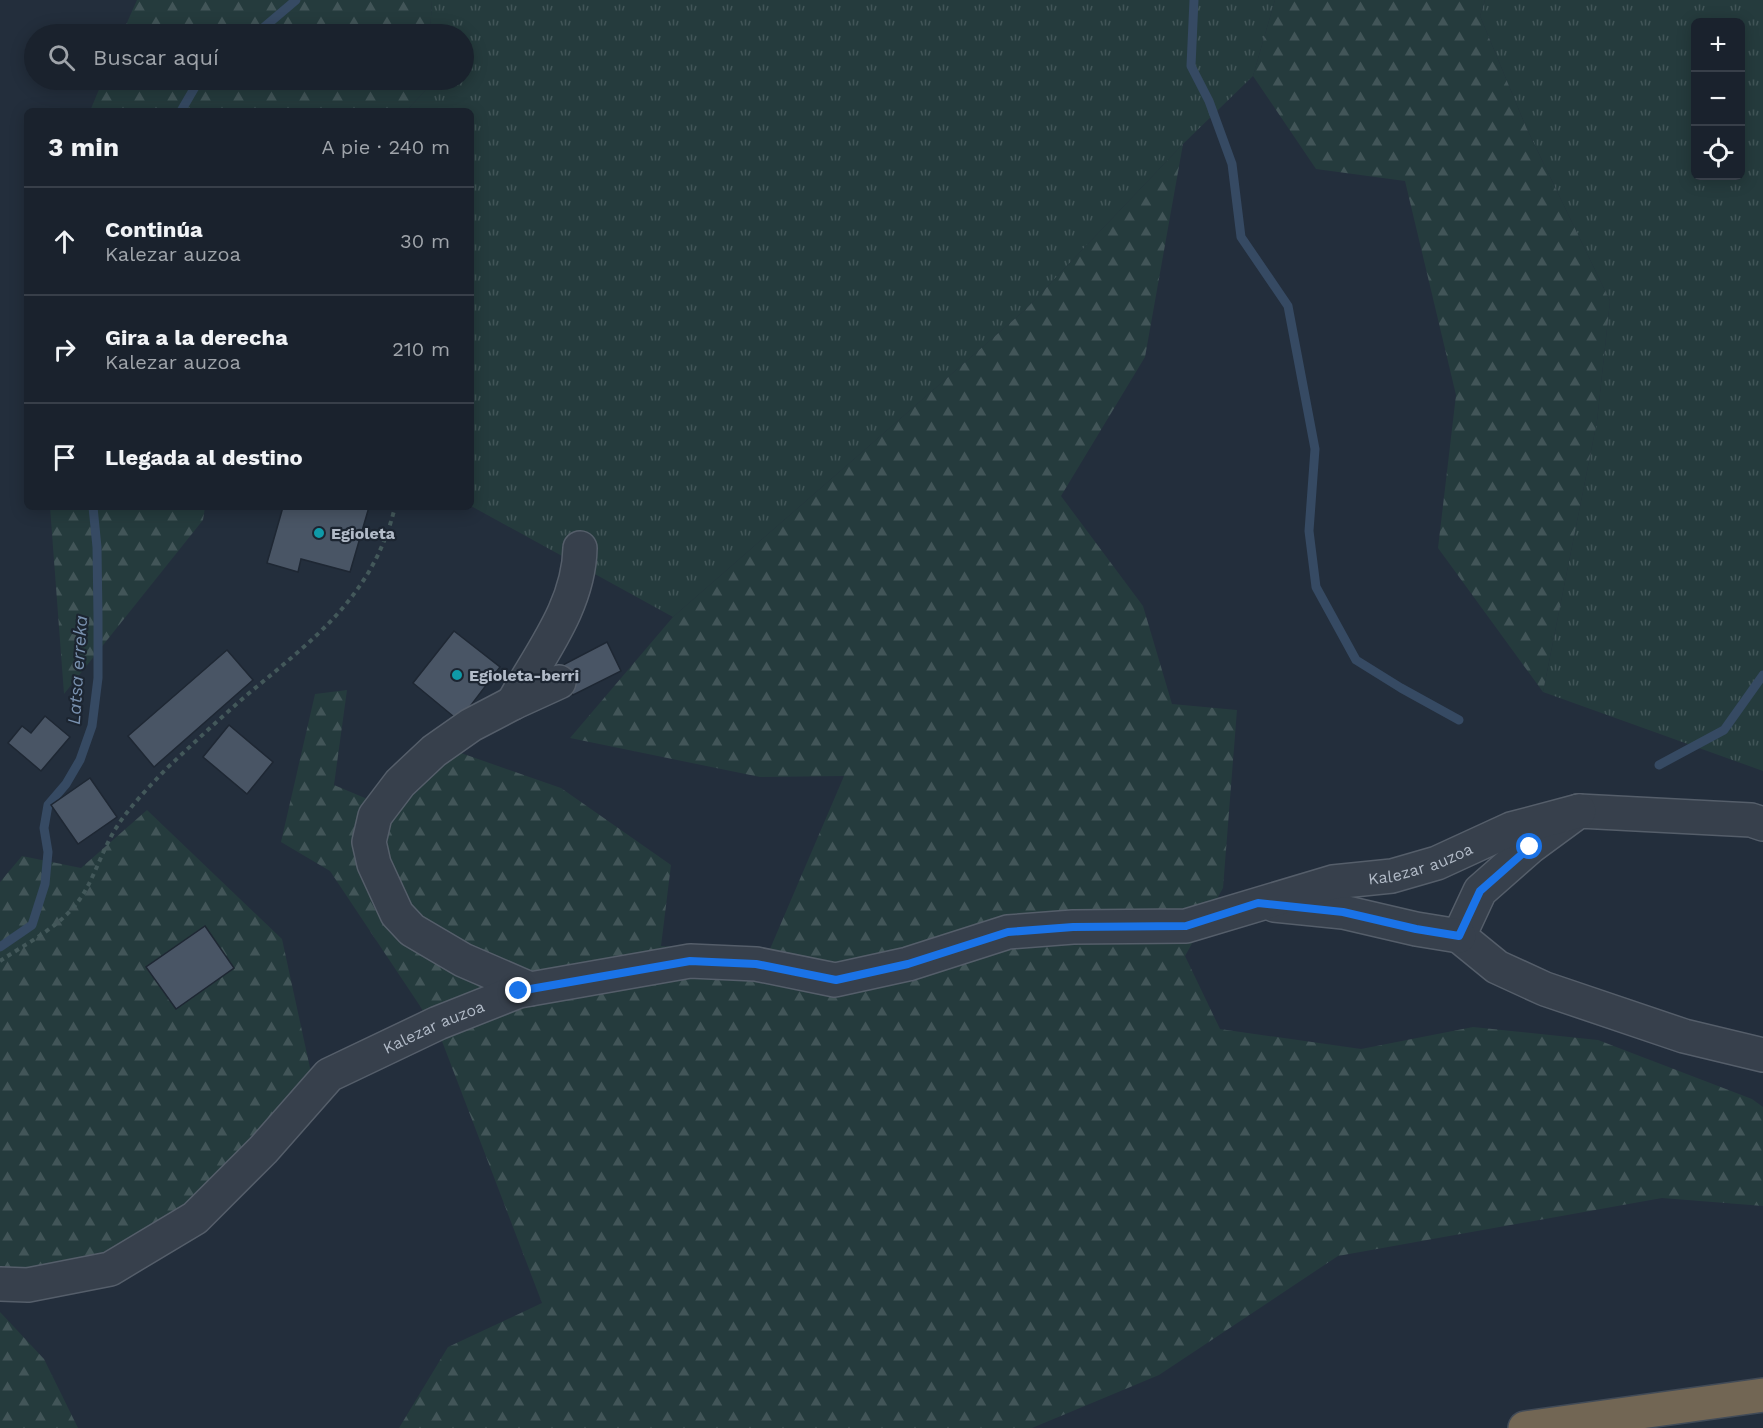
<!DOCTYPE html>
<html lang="es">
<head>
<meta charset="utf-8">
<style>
  body { margin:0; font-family:"Work Sans",sans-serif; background:#232a35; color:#f1f3f6 }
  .controls { position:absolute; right:18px; top:18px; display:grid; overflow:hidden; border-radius:9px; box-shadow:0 3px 15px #0003 }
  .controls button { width:54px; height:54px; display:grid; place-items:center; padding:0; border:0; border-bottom:2px solid #383f49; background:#1a222d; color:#f1f3f6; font:30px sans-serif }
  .stop { position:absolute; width:18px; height:18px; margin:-14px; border:4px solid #1a73e8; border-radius:50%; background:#fff }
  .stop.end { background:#1a73e8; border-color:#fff; box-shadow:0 2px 6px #0008 }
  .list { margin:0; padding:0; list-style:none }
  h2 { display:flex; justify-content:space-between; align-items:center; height:78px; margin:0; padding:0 24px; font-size:26px }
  h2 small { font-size:20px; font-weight:400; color:#9fa4aa }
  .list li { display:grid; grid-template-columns:39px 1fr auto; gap:18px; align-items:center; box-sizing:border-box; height:108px; padding:0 24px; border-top:2px solid #383f49 }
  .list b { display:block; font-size:22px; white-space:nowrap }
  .list p { margin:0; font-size:20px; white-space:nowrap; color:#9fa4aa }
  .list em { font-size:20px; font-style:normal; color:#9fa4aa }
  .icon { flex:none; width:33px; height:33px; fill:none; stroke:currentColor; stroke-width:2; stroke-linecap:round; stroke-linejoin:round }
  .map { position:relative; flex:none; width:1763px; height:1428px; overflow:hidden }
  .search { position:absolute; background:#1a222d; box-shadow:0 3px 15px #0003; left:24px; top:24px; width:450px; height:66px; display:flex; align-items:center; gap:15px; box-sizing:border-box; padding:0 21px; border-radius:33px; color:#9fa4aa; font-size:22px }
  .panel { position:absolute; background:#1a222d; box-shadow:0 3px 15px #0003; left:24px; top:108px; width:450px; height:402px; border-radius:9px }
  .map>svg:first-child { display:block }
</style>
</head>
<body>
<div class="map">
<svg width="1763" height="1428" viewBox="0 0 1763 1428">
  <defs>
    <pattern id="grass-tufts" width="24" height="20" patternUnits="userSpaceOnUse" patternTransform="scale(1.5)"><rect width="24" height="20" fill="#253b3d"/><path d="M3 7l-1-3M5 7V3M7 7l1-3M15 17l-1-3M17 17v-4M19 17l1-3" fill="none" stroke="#425558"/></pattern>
    <pattern id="forest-firs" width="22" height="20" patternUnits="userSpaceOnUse" patternTransform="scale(1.5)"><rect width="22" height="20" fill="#253b3d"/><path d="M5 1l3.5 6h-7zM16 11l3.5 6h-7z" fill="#425558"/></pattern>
  </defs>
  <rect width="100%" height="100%" fill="#232e3c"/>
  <!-- grass -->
  <g fill="url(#grass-tufts)" fill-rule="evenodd">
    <path d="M432 0H1275L1253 76 1183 144 1026 309 673 617 471 506V111H406L425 91 426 80H464V34H430Z"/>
    <path d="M1485 0H1763V771L1543 692 1597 421 1610 301 1526 127 1480 16ZM1696 22H1740V176H1696Z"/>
  </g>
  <!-- forest -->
  <g fill="url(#forest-firs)">
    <path d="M137 0H432L430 34H122Z"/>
    <path d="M1275 0H1485L1480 16 1526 127 1610 301 1597 421 1543 692 1438 548 1456 395 1405 181 1316 169 1253 76Z"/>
    <path d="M103 80H426L425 91 406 111H90Z"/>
    <path d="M1183 144 1145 357 1061 496 1143 606 1172 704 1237 710 1223 888 1185 956 1220 1029 1361 1049 1473 1027 1598 1040 1752 1099 1763 1107V1206L1662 1198 1338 1256 1159 1375 1032 1428H399L448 1347 542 1303 440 1036 330 871 281 842 315 694 347 690 334 785 396 811 458 752 561 788 671 865 661 946 770 949 844 776 760 777 570 738 673 617 1026 309Z"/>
    <path d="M50 507H205L203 520 64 694Z"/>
    <path d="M147 810 282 939 312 1077 198 1201 105 1262 0 1272V882L22 856 81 868Z"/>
    <path d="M0 1312 44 1359 78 1428H0Z"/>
  </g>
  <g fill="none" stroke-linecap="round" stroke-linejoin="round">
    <!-- stream -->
    <g stroke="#364a63" stroke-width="9">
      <path d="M1194 0 1191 66 1209 101 1232 164 1241 237 1288 306 1315 449 1309 531 1316 587 1356 660 1401 688 1459 720"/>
      <path d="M256 34 296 0"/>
      <path d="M181 111 195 87 204 80"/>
      <path d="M1659 765 1724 730 1763 675"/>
      <path d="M0 947 32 925 45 884 48 852 44 828 48 805 66 784 80 760 92 726 98 678V617L97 547 93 507"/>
    </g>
  </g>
  <!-- building -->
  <g fill="#495565" stroke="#1e2733" stroke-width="1.5">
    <path d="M283 507H369L350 572 301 559 298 572 267 563Z"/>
    <path d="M454 631 500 667 459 721 413 683Z"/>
    <path d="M607 642 621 671 573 695 559 667Z"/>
    <path d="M227 650 253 680 154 767 128 736Z"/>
    <path d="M45 716 70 737 41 771 8 743 22 726 31 733Z"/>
    <path d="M229 725 273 762 247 794 203 757Z"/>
    <path d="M90 778 117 817 78 844 51 805Z"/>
    <path d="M205 926 234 968 176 1009 146 967Z"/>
  </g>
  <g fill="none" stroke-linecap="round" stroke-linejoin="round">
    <defs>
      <g id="minor">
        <path d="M513 703C540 654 579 606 580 548"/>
        <path d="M1763 824 1751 820 1579 811 1530 847 1480 891 1459 936 1497 967 1545 989 1684 1036 1763 1055"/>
        <path d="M1274 905 1343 912 1416 929 1459 936"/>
        <path d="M530 989 463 960 412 930 397 914 374 864 369 842 375 816 400 783 434 751 471 725 513 703 559 682"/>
        <path id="s1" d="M0 1284 28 1285 110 1269 195 1218 263 1150 329 1075 438 1023 519 991 690 961 756 964 835 980 908 964 1008 932 1073 927 1186 926 1333 882 1392 876 1437 863 1511 829 1579 811"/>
      </g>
      <path id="highway" d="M1525 1428 1763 1395"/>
    </defs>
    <!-- minor casing -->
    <use href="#minor" stroke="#555e6a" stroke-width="36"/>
    <!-- highway casing -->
    <use href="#highway" stroke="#424b57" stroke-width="36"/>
    <!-- path -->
    <path stroke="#43585a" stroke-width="4" stroke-dasharray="4.5 4.5" stroke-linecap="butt" d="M0 961C24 945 52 931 72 909 93 886 99 855 116 828 130 806 149 787 167 768 194 743 220 718 248 694 315 638 373 596 395 507"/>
    <!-- minor -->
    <use href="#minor" stroke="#37404c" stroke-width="33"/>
    <!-- highway -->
    <use href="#highway" stroke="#726654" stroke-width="33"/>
  </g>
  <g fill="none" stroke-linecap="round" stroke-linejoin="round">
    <!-- route -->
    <path stroke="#1a73e8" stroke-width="8" d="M519 991 690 961 756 964 836 980 908 964 1008 932 1073 927 1186 926 1258 903 1343 912 1416 929 1459 936 1480 891 1530 847"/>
  </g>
  <!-- markers -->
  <g fill="#0f9aa8" stroke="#1c2531" stroke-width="2">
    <circle cx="319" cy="533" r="6"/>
    <circle cx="457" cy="675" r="6"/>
  </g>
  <g text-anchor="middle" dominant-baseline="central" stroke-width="4.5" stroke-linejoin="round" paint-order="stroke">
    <!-- poi labels -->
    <g font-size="16" font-weight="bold" fill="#b2bbc8" stroke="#1c2531" text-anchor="start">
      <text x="331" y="533">Egioleta</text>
      <text x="469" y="675">Egioleta-berri</text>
    </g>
    <!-- street labels -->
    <g font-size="16" fill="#b2bbc8" stroke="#1c2531">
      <text stroke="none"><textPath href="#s1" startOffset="1536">Kalezar auzoa</textPath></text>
      <text stroke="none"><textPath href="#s1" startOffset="522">Kalezar auzoa</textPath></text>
    </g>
    <!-- water labels -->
    <g font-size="18" font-style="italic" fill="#7a92b0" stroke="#1c2531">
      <text transform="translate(77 670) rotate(-86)">Latsa erreka</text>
    </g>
  </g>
</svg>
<div class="controls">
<button>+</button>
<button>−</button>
<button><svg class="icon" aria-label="locate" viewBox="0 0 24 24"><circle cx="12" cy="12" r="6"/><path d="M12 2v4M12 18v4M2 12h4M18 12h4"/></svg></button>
</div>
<div class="stop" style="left:1530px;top:847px"></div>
<div class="stop end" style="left:519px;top:991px"></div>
<div class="search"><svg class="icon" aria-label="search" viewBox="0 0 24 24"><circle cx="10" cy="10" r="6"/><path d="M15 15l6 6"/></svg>Buscar aquí</div>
<section class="panel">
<h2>3 min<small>A pie · 240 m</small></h2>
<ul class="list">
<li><svg class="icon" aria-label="ahead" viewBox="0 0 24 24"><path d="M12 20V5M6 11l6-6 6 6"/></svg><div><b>Continúa</b><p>Kalezar auzoa</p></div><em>30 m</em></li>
<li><svg class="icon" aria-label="right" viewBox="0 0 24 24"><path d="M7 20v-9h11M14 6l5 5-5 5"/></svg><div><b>Gira a la derecha</b><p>Kalezar auzoa</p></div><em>210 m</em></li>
<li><svg class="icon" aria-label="arrive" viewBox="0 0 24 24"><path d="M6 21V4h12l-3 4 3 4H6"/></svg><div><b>Llegada al destino</b></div></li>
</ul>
</section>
</div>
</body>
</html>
